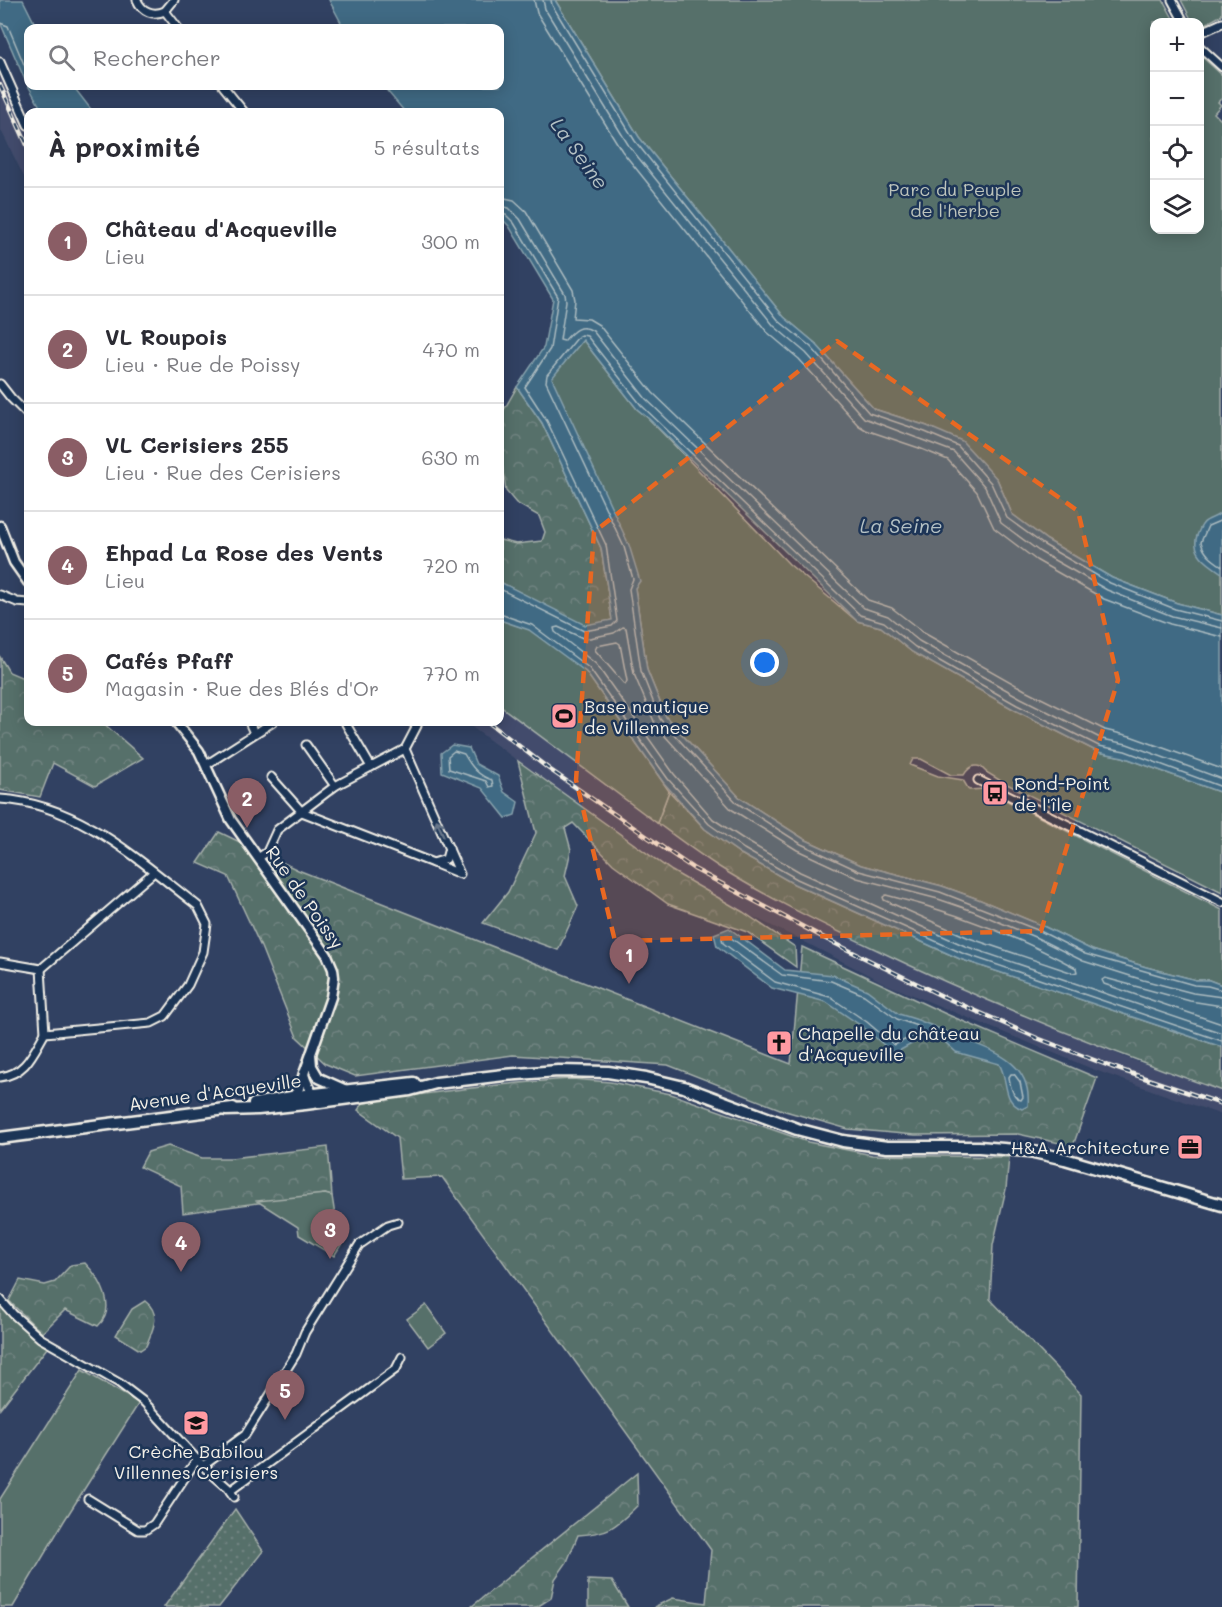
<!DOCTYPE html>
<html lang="fr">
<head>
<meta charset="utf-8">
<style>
  body { margin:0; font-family:Mali,sans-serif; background:#f2f2f3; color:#2b2b33 }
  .controls { position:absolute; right:18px; top:18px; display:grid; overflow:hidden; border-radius:12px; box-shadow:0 3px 15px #0003 }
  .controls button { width:54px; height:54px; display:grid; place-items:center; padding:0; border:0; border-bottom:2px solid #e1e1e2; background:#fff; color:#2b2b33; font:30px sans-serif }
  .you { position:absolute; left:765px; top:663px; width:21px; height:21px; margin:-15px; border:4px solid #fff; border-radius:50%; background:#1a73e8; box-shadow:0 0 0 9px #1a73e833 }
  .badge { display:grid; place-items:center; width:39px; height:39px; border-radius:50%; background:#8a5d65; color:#fff; font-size:20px; font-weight:700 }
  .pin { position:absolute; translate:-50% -50px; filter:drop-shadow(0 2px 3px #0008) }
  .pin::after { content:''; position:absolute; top:32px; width:21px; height:18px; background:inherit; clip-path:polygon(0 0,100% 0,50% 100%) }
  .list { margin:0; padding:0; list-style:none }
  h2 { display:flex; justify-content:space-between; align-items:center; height:78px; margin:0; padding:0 24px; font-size:26px }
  h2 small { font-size:20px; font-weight:400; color:#7c7c81 }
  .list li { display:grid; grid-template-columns:39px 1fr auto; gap:18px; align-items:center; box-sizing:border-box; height:108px; padding:0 24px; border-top:2px solid #e1e1e2 }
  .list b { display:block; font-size:22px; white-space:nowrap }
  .list p { margin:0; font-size:20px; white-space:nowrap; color:#7c7c81 }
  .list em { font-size:20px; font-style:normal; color:#7c7c81 }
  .icon { flex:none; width:33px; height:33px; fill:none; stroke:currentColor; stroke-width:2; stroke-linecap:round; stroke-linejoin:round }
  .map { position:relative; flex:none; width:1222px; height:1607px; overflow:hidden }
  .search { position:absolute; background:#fff; box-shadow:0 3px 15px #0003; left:24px; top:24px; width:480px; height:66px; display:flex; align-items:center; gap:15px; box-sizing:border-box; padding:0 21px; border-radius:12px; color:#7c7c81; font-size:22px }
  .panel { position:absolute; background:#fff; box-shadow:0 3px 15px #0003; left:24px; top:108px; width:480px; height:618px; border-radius:12px }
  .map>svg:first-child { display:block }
</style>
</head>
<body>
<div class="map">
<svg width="1222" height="1607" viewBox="0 0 1222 1607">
  <defs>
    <pattern id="grass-dots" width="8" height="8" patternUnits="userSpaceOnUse" patternTransform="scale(1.5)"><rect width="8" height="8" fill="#576f6b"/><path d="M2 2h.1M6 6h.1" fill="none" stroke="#708480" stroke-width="1.8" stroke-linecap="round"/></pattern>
    <pattern id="forest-crowns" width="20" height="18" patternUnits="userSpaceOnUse" patternTransform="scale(1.5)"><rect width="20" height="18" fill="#576f6b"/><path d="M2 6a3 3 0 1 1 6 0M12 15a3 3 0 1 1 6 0" fill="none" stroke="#708480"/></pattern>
  </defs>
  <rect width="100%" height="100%" fill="#314162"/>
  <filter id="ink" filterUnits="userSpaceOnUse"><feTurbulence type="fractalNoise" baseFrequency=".0167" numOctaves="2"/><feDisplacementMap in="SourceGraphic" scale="12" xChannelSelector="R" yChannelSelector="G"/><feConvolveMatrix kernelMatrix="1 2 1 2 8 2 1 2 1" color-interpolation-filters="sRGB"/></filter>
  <g filter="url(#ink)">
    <!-- built -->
    <g fill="#434c6c">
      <path d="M0 67 28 130V185L0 128Z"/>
      <path d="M500 706 716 865 814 920 1124 1057 1222 1091V1115L1095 1070 886 984 801 940 743 912 672 871 518 761 465 722H500Z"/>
    </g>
    <!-- grass -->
    <path fill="url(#grass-dots)" stroke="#a6b0aa" stroke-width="1.5" d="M235 1509 263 1551 219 1607H164Z"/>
    <!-- forest -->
    <g fill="url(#forest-crowns)" stroke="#a6b0aa" stroke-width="1.5">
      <path d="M517 387 542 423 601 548 612 620 585 626 500 582V540L516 544 542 541 545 532 539 516 516 503 506 491 501 457V415Z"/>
      <path d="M0 657 9 672 28 680V722H102L143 758 95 786 53 763 40 797 0 790Z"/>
      <path d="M518 761 672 871 743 912 795 947 796 967 747 932 668 904 613 864 573 823 565 828 571 850 565 876 578 906 558 950 483 923 508 892 536 833Z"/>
      <path d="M669 791 705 829 741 854 794 884 960 959 1222 1047V1091C1103 1049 987 1003 873 948 820 923 766 897 716 865 696 852 676 837 657 823Z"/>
      <path d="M219 832 298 870 791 1064 802 947 946 1014 1097 1078 1073 1146 1018 1134 915 1135 848 1129 785 1111 668 1065 513 1055 355 1076 326 1064 297 1037 261 947 228 876 198 863Z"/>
      <path d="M572 1079 610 1082 671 1094 808 1142 872 1155 1009 1157 1006 1189 993 1245 990 1299 1081 1394 1078 1607H654L673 1598 706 1603 711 1550 442 1177 401 1179 397 1138 358 1110 363 1103C432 1092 502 1083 572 1079Z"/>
      <path d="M168 1146 202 1158H231L328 1147 332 1196 325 1194 183 1213 181 1186 140 1167 148 1152Z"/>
      <path d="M85 1263C100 1278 118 1308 98 1326L65 1310 42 1333 9 1301 20 1280 45 1285 55 1282 71 1265Z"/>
      <path d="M145 1301C162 1314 153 1329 146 1346L140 1350 116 1335 132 1309Z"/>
      <path d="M0 1303 37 1335 47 1348 0 1409Z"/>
      <path d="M637 1473 638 1505C615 1527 611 1533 578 1535L567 1562 555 1579 551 1598 537 1607H471Z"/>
      <path d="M588 1580 612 1581 628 1607H588Z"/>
    </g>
    <!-- green -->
    <g fill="#576f6b" stroke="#a6b0aa" stroke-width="1.5">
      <path d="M555 0H1163L1175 22H1154V230H1200V55L1222 75V98L1218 102 1221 105 1214 113 1222 121V615L1177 603 1112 578 1047 540 1012 514 997 479 927 426 874 409 815 343 784 317 639 137Z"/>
      <path d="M1181 0H1222V15L1204 25 1192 21Z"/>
      <path d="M583 340 637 409 648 418 789 564 857 621 881 627 912 652 1015 710 1098 752 1123 757 1222 793V892L1001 781 986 772 981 767C974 764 968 768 964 775H951L921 759H913L910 765 938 776 963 780 969 790 984 789 988 791 1222 910V985L1209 980H1196L1146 967 1092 950 1043 926 978 899 942 886 861 865 804 839 740 798 666 717 647 670 635 588 551 378Z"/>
      <path d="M500 620 537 632 586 672 669 791 657 823 500 706Z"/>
      <path d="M325 1194 332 1196 338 1235 346 1237 334 1256 299 1235 298 1227 257 1201Z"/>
      <path d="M426 1305 446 1333 428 1347 407 1319Z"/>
      <path d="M82 1370 139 1403 64 1521 13 1607H0V1499Z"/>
    </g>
    <!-- water -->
    <g fill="#3f6b84" stroke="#87a1ac" stroke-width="1.5">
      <path d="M0 0H23L37 28H28V86H73L93 112H43L25 80 0 22Z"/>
      <path d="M329 0H555L639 137 784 317 815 343 874 409 927 426 962 441 997 479 1012 514 1047 540 1112 578 1177 603 1222 615V793L1123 757 1098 752 1015 710 912 652 881 627 857 621 648 418 637 409 583 340 552 378 629 545 640 581 635 588 647 670 666 717 740 798 804 839 861 865 942 886 978 899 1043 926 1092 950 1146 967 1196 980H1209L1222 985V1047L960 959 794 884 741 854 705 829 663 782 586 672 529 630 500 620V582L585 625 612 620 601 548 542 423 517 387 544 347 553 299 509 226 500 217V112H405L383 86H500V28H344Z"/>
      <path d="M1222 511V573C1208 564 1189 552 1198 533 1200 528 1202 523 1206 521 1212 517 1218 517 1222 511Z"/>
      <path d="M452 745 469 748 476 764 498 776 504 792 518 802 515 815 506 818 482 788 442 772 441 753Z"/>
      <path d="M729 928 785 970 833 975 867 990 899 1014 915 1019C931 1025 947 1032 963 1039 996 1052 1032 1063 1028 1106L1022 1109C1001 1101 1009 1079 999 1064L956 1052 938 1036 928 1035 897 1052H892L863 1027 826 1002 772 988 717 946 714 934Z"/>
    </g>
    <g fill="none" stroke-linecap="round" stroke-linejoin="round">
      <!-- shore -->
      <g stroke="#acbbc0" stroke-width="1.5">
        <path d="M534 0 537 13 622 151 767 332 799 359 858 425 866 430 919 448 948 460 977 492 994 528 1036 560 1104 599 1170 624 1222 637"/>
        <path d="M543 0 545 9 629 146 774 326 806 353 864 418 954 452 985 487 1001 523 1040 552 1107 590 1172 616 1222 628"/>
        <path d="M551 0 552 5 635 141 779 321 811 347 869 413 925 432 958 446 991 483 1007 518 1044 545 1110 583 1175 609 1222 621"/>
        <path d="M0 23 8 26 28 74"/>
        <path d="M500 197 514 200 526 211 573 290 575 300 573 318 589 319 599 325 653 393 868 600 892 608 924 633 1025 690 1105 730 1130 736 1222 769"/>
        <path d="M500 206 509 208 520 219 565 294 566 301 560 340 564 341C573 331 580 323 593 331L646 399 864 608 888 616 919 641 1021 698 1102 739 1127 744 1222 779"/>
        <path d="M500 213 506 215 514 223 558 297 550 349 525 387 547 421 606 545 617 621 612 626 584 631 500 589"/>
        <path d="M1222 520 1208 526 1201 542C1204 554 1213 560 1222 566"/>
        <path d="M500 614 532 625 589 668 668 779 709 824 744 849 797 879 962 953 1222 1041"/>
        <path d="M617 642 620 644 627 681 625 685 595 650 597 646Z"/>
        <path d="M454 751 464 754C472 768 479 776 492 780L493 786 489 787 486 781 449 769 448 756Z"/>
        <path d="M1222 787 1125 751 1099 746 1017 705 915 647 884 622 860 615 641 405 587 336 582 335 578 337 547 375 546 382 624 547 633 579 629 589 641 671 660 719 737 803 801 844 859 871 940 892 1040 931 1085 954 1194 985 1208 986 1222 990"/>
        <path d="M886 895C952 911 1017 936 1076 968L1077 972 1073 973 969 938 884 900 883 897Z"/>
        <path d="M727 935 782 975 831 981 864 995 897 1019 920 1027 922 1032 894 1045 867 1022 830 997 775 982 723 943 722 938Z"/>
        <path d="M1222 997 1193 993 1143 980 1083 961 1037 938 973 911 938 899 857 878 797 850 731 809 656 726 634 674 626 628 623 627 614 633 585 639 558 627 554 628 555 632 596 664 674 774 713 819 748 842 800 872 965 946 1222 1033"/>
        <path d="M1222 1006 1190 1001 1105 978 1102 980 1104 984 1222 1024"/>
        <path d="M1011 1074H1014L1020 1082 1023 1097 1021 1100C1012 1098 1010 1085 1009 1077Z"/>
      </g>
      <defs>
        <g id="minor">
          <path d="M137 0C142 12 153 16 165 11L174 0"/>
          <path d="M1172 0 1184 22"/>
          <path d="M165 11 178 28"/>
          <path d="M1200 33 1222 23"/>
          <path d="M1200 47 1222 67"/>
          <path d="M0 62 28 125"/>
          <path d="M223 86 244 112"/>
          <path d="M0 384 11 398 28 415"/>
          <path d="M0 595 17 602 28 603"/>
          <path d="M249 722 254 733"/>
          <path d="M346 724 371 767"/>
          <path d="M306 745 335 786"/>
          <path d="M405 749 460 874 433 863"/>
          <path d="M405 749 417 726 412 722"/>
          <path d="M206 765 273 722"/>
          <path d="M271 777 302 812 433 863 446 859 449 848"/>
          <path d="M978 780 1222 902"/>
          <path d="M0 799C80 804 138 860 198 906L207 924 203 952 188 985 165 1016 151 1023 45 1033C33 1053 26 1074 0 1077"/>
          <path d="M258 858 267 852 277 830 335 786 405 749"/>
          <path d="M0 962 41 969 154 872"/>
          <path d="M41 969 45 1033"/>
          <path d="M0 1299 13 1314 40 1338 119 1383 144 1402 203 1466 228 1488 234 1497"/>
          <path d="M203 1466 245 1435 296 1354 305 1332 359 1245 388 1225 398 1222"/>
          <path d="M230 1491 396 1369 402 1357"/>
          <path d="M88 1499 138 1530H145L154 1524 197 1459"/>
        </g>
        <g id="tertiary">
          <path d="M0 526 14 562 28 582"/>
          <path d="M176 722 199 751 231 820 327 955 333 969 334 977 331 997 299 1088 293 1097"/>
          <path d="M311 1054 312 1066 319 1078 346 1090"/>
          <path d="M304 1073C305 1083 313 1091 314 1099"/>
        </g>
        <g id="primary">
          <path d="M254 1104 297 1096 414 1083"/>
          <path d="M226 1110 258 1109 305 1104 410 1090 436 1083 504 1075 558 1071 608 1072 646 1078 684 1087 797 1129 843 1141 887 1147H979L1029 1151 1065 1159 1222 1205"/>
          <path d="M0 1138 233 1108"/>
        </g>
      </defs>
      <!-- minor casing -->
      <use href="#minor" stroke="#f4f1e8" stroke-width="11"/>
      <!-- tertiary casing -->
      <use href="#tertiary" stroke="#f4f1e8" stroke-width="13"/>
      <!-- primary casing -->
      <use href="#primary" stroke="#f4f1e8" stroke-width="15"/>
      <!-- minor -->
      <use href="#minor" stroke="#1d3557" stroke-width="7"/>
      <!-- tertiary -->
      <use href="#tertiary" stroke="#1d3557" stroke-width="8"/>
      <!-- primary -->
      <use href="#primary" stroke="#1d3557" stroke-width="10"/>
      <defs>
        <g id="rail">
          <path d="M0 85 28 147"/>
          <path d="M488 722 549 769 694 869 828 940 942 996 1037 1038 1112 1067 1222 1104"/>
        </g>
      </defs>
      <!-- rail casing -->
      <use href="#rail" stroke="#f4f1e8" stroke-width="4.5"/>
      <!-- rail -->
      <use href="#rail" stroke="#1d3557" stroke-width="2" stroke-dasharray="7" stroke-linecap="butt"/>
    </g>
    <!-- one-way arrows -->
    <defs><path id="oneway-shaft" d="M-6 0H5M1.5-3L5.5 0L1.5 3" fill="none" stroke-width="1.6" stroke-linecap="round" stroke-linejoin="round" transform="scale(1.5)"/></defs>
    <use stroke="#68778a" href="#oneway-shaft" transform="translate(440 828) rotate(-114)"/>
  </g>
  <!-- marked area -->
  <path fill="#e96822" fill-opacity="0.2" stroke="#e96822" stroke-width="4.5" stroke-dasharray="12 8" stroke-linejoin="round" d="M837 341 1078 511 1118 680 1041 931 615 941 576 780 594 532Z"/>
  <!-- icons -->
  <defs>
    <symbol id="stadium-square" viewBox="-11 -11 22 22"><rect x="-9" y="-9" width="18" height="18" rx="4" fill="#ff9aa2" stroke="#1d3557"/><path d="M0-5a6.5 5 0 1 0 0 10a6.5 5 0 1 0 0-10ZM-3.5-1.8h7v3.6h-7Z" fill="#111"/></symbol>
    <symbol id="bus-square" viewBox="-11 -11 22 22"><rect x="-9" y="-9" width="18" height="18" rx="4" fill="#ff9aa2" stroke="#1d3557"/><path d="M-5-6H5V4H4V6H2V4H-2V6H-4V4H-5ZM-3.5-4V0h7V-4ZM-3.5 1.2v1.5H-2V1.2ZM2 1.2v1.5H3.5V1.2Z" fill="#111"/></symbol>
    <symbol id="church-square" viewBox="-11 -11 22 22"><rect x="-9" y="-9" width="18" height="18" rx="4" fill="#ff9aa2" stroke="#1d3557"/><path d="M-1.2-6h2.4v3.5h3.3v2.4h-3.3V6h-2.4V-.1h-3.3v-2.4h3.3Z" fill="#111"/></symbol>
    <symbol id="office-square" viewBox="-11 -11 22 22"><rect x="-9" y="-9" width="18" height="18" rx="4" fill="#ff9aa2" stroke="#1d3557"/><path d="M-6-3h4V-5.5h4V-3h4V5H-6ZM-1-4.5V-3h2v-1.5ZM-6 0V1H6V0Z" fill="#111"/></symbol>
    <symbol id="school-square" viewBox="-11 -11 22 22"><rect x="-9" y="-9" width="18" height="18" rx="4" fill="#ff9aa2" stroke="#1d3557"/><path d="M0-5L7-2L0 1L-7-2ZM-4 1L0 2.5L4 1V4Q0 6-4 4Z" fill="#111"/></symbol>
  </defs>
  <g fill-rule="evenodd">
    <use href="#stadium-square" x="549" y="701" width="30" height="30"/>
    <use href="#bus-square" x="980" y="778" width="30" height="30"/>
    <use href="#church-square" x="764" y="1028" width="30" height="30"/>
    <use href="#office-square" x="1175" y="1132" width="30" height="30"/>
    <use href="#school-square" x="181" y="1408" width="30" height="30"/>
  </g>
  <g text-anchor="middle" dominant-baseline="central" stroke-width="5" stroke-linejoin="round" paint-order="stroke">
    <!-- park labels -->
    <g font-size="18" fill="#bdc4bc" stroke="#1d3557">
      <text x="955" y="189">Parc du Peuple<tspan x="955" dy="21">de l'herbe</tspan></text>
    </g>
    <!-- poi labels -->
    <g font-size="18" fill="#f4f1e8" stroke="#1d3557" text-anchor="start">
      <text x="584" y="706">Base nautique<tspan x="584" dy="21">de Villennes</tspan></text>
      <text x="1014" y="783">Rond-Point<tspan x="1014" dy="21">de l'île</tspan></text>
      <text x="798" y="1033">Chapelle du château<tspan x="798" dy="21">d'Acqueville</tspan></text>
      <text x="1170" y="1147" text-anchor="end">H&amp;A Architecture</text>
      <text x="196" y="1451" text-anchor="middle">Crèche Babilou<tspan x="196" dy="21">Villennes Cerisiers</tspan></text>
    </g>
    <!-- street labels -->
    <g font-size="18" fill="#f4f1e8" stroke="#1d3557">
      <text transform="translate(305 897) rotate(55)">Rue de Poissy</text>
      <text transform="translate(215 1092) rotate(-8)">Avenue d'Acqueville</text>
    </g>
    <!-- water labels -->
    <g font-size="20" font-style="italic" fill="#b5c2c5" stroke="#1d3557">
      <text transform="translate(580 153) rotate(54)">La Seine</text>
      <text x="901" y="525">La Seine</text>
    </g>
  </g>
</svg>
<div class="controls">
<button>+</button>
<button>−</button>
<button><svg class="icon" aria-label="locate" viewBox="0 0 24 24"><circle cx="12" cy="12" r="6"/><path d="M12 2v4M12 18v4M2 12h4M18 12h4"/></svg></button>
<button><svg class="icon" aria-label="layers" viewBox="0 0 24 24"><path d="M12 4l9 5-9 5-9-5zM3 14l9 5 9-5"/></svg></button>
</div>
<div class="you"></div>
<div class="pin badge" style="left:629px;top:984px">1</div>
<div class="pin badge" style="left:247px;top:828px">2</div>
<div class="pin badge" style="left:330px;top:1259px">3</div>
<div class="pin badge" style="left:181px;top:1272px">4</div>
<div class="pin badge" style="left:285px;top:1420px">5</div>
<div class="search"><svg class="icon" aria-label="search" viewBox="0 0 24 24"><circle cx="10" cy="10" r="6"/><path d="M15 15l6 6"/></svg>Rechercher</div>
<section class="panel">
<h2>À proximité<small>5 résultats</small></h2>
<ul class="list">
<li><span class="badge">1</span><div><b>Château d'Acqueville</b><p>Lieu</p></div><em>300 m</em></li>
<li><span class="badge">2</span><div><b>VL Roupois</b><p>Lieu · Rue de Poissy</p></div><em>470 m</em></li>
<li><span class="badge">3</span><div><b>VL Cerisiers 255</b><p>Lieu · Rue des Cerisiers</p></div><em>630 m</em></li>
<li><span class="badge">4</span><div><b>Ehpad La Rose des Vents</b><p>Lieu</p></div><em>720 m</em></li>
<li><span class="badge">5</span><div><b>Cafés Pfaff</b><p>Magasin · Rue des Blés d'Or</p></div><em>770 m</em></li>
</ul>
</section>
</div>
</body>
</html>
